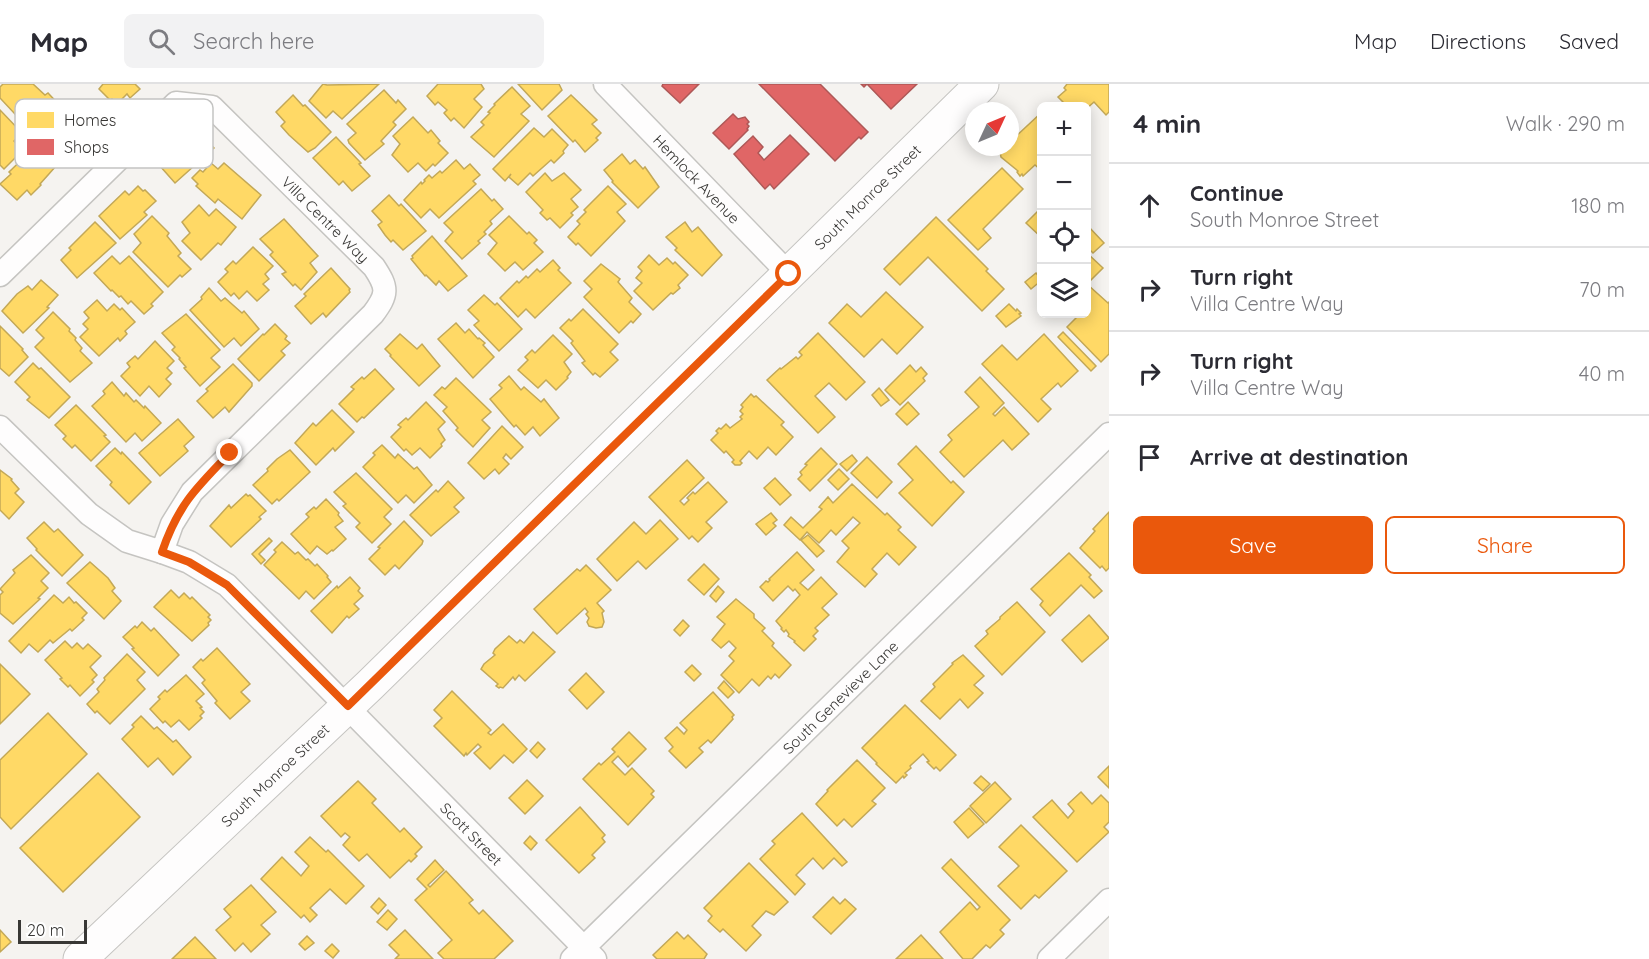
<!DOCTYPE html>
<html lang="en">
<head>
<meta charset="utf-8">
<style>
  body { margin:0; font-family:Quicksand,sans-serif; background:#f2f2f3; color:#2b2b33 }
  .controls { position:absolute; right:18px; top:18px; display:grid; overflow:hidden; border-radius:9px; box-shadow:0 3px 15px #0003 }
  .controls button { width:54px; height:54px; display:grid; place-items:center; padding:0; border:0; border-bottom:2px solid #e1e1e2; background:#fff; color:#2b2b33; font:30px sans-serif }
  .compass { position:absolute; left:965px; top:18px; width:54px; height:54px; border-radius:50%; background:#fff; box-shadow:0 3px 15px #0003; rotate:46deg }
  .scale { position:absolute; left:18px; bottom:15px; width:69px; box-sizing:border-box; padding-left:6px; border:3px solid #383735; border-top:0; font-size:16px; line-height:21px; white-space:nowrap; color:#383735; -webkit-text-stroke:4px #fff; paint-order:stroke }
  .stop { position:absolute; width:18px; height:18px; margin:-14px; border:4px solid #ea580c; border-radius:50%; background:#fff }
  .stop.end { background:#ea580c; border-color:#fff; box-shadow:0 2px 6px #0008 }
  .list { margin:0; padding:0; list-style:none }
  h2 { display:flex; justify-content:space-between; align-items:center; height:78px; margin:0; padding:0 24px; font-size:26px }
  h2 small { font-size:20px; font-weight:400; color:#7c7c81 }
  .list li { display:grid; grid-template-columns:39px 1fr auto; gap:18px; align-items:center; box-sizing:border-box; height:84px; padding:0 24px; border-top:2px solid #e1e1e2 }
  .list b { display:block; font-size:22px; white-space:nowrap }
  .list p { margin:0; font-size:20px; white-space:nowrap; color:#7c7c81 }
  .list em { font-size:20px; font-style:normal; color:#7c7c81 }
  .actions { display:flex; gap:12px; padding:18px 24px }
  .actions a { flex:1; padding:14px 0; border:2px solid #ea580c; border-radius:9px; text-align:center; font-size:21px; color:#ea580c }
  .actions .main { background:#ea580c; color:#fff }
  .icon { flex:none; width:33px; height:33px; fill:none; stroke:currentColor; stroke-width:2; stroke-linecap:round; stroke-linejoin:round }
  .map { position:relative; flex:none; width:1109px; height:875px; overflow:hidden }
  header { display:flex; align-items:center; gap:36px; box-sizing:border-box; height:84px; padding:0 30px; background:#fff; border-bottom:2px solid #e1e1e2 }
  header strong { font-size:28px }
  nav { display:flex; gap:33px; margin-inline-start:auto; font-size:21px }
  .search { width:420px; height:54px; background:#f2f2f3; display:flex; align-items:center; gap:15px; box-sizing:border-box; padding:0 21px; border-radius:9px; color:#7c7c81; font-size:22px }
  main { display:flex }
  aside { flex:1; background:#fff }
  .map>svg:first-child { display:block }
</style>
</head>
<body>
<header>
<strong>Map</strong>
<div class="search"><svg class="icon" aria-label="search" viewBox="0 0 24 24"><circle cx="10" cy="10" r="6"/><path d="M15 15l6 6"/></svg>Search here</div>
<nav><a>Map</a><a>Directions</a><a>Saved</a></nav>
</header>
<main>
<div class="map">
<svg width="1109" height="875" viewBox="0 0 1109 875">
  <rect width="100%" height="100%" fill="#f5f3f0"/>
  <!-- homes -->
  <g fill="#ffd966" stroke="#c3a857" stroke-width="1.5">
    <path d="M3 0H33L45 11 48 9 64 26 45 43 38 36 28 44 0 14V3Z"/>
    <path d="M103 0H135L140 5 130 14 127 10 117 20 112 15 110 16 99 5Z"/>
    <path d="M323 0 327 1 379 0 342 35 333 27 326 34 309 17Z"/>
    <path d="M438 0H481L484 5 474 15 482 23 464 44 454 34 451 37 444 29 447 26 438 18 435 21 427 12Z"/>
    <path d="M518 0H559L562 6 542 26Z"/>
    <path d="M1067 0H1109V28L1106 31 1094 18 1086 25V22H1067L1058 13 1066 6 1064 4Z"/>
    <path d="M512 3 530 22 521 30 529 37 494 73 471 53 484 41 481 38 490 29 488 28 495 21 494 20Z"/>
    <path d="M384 6 396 19 398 16 406 25 393 38 396 41 381 57 384 60 365 76 349 59 348 56 356 49 347 40Z"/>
    <path d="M293 11 303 22 305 21 331 48 315 64 308 68 289 51 281 42 285 38 276 28Z"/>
    <path d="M571 11 597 36 592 40 601 49 596 54 598 56 585 68 575 56 573 58 548 32Z"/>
    <path d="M0 26 22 49 14 57 21 65V68L4 85 0 81Z"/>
    <path d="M1042 28V87L1035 81 1023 92 1022 90 1020 92 1017 88 1018 87 1001 73 1000 68 1004 64 1010 63 1013 57 1012 56Z"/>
    <path d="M413 33 428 49 431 46 440 57 438 59 448 69 435 82 433 80 426 87 418 79 408 88 392 71 400 60 393 52Z"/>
    <path d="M193 43 214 64 175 99 160 82 170 73 164 67 180 52 182 54Z"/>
    <path d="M534 44 544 53 552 45 568 61 563 67 564 69 554 79 551 76 533 92 530 89 518 101 509 93 511 90 505 97 493 85Z"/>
    <path d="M336 53 361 79 359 80 370 92 352 107 343 97 339 101 313 74Z"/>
    <path d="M36 62 56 82 40 100 41 101 31 111 27 106 17 116 0 100 11 90 9 88Z"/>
    <path d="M622 70 630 80 635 76 643 85 645 83 659 103 638 124 612 98 613 97 604 86Z"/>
    <path d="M456 76 464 85 470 80 480 91 473 97 476 100 439 134 430 125 421 134 404 116 421 98 422 100 425 97 424 96 429 91 432 94 440 87 442 89Z"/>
    <path d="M211 79 218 85 224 79 261 111 242 135 218 115 215 119 196 102 198 100 192 94 200 86 203 88Z"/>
    <path d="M1002 84 1023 105 983 145 991 154 978 166 948 136Z"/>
    <path d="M545 89 552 97 564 89 581 106 571 115 578 123 571 129 573 131 560 144 550 134 547 136 540 129 543 126 526 108Z"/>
    <path d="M138 102 143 107 145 106 156 117 144 128 147 131 120 155 99 132 125 107 129 111Z"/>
    <path d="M608 102 626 120 617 128 625 137 591 172 578 159 576 161 568 153 580 140 577 137 586 128 584 126Z"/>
    <path d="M481 105 492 117 494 115 503 125 490 137 492 140 484 148 486 150 478 157 480 159 462 175 445 157 453 148 444 139Z"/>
    <path d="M389 111 399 122 401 120 426 147 403 166 393 156 391 158 385 151 378 141 382 138 372 127Z"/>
    <path d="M199 121 209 132 216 125 236 143 221 161 218 159 201 176 182 157 190 149 182 138Z"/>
    <path d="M1042 123V154L1026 139Z"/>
    <path d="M152 132 169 149 167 152 181 169 178 172 191 185 182 193 180 191 168 203 133 168 141 159 134 150Z"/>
    <path d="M509 132 527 150 529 148 537 156 534 159 543 168 523 186 515 178 505 187 488 170 497 159 489 151Z"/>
    <path d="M936 133 988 185 986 187 1004 205 982 227 928 173 900 201 884 185Z"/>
    <path d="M284 135 318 172 310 179 317 188 301 206 295 200 293 202 282 190 286 188 270 171 273 168 260 155Z"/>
    <path d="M95 138 116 159 77 194 61 176 71 166 69 164Z"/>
    <path d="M685 138 692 148 698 143 722 171 702 192 675 166 677 164 666 153Z"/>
    <path d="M1088 142 1104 159 1093 169 1086 162V144Z"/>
    <path d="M432 152 467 192 448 207 439 197 436 201 426 191 425 192 411 175 413 174 412 172Z"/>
    <path d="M253 163 273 182 265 190 269 195 263 200 269 206 257 217 247 207 239 215 234 209 231 212 218 198 228 188 225 185 233 177 236 180Z"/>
    <path d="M1086 165 1089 168 1087 169 1103 184 1087 200 1108 219 1109 218V270L1101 278 1067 243 1080 230H1086Z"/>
    <path d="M649 171 659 181 667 174 673 180 675 178 688 191 678 201 680 204 673 210 671 209 653 226 634 207 642 199 636 194 642 187 638 183Z"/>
    <path d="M112 172 120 180 129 172 163 208 151 220 153 222 144 230 131 217 128 220 121 212 119 213 112 206 111 207 94 189Z"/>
    <path d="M553 176 560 184 558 186 571 199 535 234 526 225 518 233 500 214 517 197 519 199 526 192 528 194 537 185 540 188Z"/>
    <path d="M601 180 620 195 618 198 632 214 629 218 641 230 633 239 631 237 619 249 584 213 592 205 584 197Z"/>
    <path d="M331 184 350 205 349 206 350 208 326 233 323 229 311 240 295 222 306 212 304 210Z"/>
    <path d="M1036 189 1042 196 1031 205 1025 198Z"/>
    <path d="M41 196 58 211 47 223 49 224 23 249 2 227 17 210 28 202 32 206Z"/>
    <path d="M209 204 221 217 225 214 242 229 244 227 259 245 241 262 234 254 224 263 190 226 202 215 201 213Z"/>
    <path d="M886 208 923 243 897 270 882 255 864 273 829 239 847 220 861 233Z"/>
    <path d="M484 211 495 221 497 219 522 245 499 267 474 241 479 237 468 226Z"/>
    <path d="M97 216 107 227 114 220 120 226 122 224 135 238 125 247 127 250 120 257 118 254 99 272 80 253 88 245 83 240 89 234 84 228Z"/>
    <path d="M1009 220 1016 227 1017 225 1021 229 1019 230 1021 232 1006 243 996 232Z"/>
    <path d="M583 225 618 260 610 268 618 276 600 293 595 289 593 291 582 279 585 277 571 259 573 257 560 244 569 235 571 237Z"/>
    <path d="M53 228 70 245 69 247 76 254 75 256 82 264 80 267 92 279 70 298 35 263 44 254 36 246Z"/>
    <path d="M186 230 220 266 211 274 220 283 200 302 184 284 186 283 179 275 180 274 172 266 175 263 162 249Z"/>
    <path d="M456 239 465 249 469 245 478 255 479 254 485 259 483 261 494 273 473 294 438 255Z"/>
    <path d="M275 240 287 252 285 255 290 259 281 267 285 271 259 297 238 275 263 250 264 251Z"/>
    <path d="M0 242 23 265 22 266 28 273 9 292 0 284Z"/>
    <path d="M1063 248 1096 282 1091 287 1058 253Z"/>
    <path d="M818 249 865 298 846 316 829 299 815 312 835 333 818 349 767 296 780 284 781 285 796 273 798 275 802 271 799 268Z"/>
    <path d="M400 250 417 265 422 260 440 282 419 302 390 272 391 271 385 265Z"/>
    <path d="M1044 250 1078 287 1061 303 1058 299 1041 315 1051 325 1038 338 982 280 1002 261 1017 276Z"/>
    <path d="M553 251 572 270 564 278 571 288 567 293 568 294 556 306 546 296 538 304 518 286 528 276 525 273 532 266 535 269Z"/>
    <path d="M155 257 174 277 167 284 172 289 166 295 171 300 159 313 149 302 140 312 121 292 130 283 127 279 135 272 138 275Z"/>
    <path d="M33 279 39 285 41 284 70 313 49 334 27 316 30 313 15 298Z"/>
    <path d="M233 280 252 299V302L229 328 225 323 213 334 197 317 208 307 206 305Z"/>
    <path d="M910 281 916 288 921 283 927 290 923 294 925 297 900 321 885 306Z"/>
    <path d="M375 285 394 305 364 334 362 333 357 338 339 320 354 305 351 303 362 293 364 295Z"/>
    <path d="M509 292 521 306 524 303 541 318 544 315 559 334 540 352 533 343 525 351 516 341 514 343 490 315 502 304 499 301Z"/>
    <path d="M980 293 1004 319 993 330 995 332 1004 323 1029 350 1012 366 1003 356 964 393 940 368 952 356 948 351 979 323 965 308Z"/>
    <path d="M456 294 491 328 482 336 490 344 473 363 456 346 458 344 443 327 447 323 434 311 442 303 445 305Z"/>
    <path d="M112 298 124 312 126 309 134 318 136 316 144 324 145 322 161 339 142 357 135 349 126 358 92 322 105 310 103 307Z"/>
    <path d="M879 304 889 316 881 322 872 311Z"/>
    <path d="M751 310 754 313 756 312 784 338 781 341 793 353 776 371 768 363 757 375 749 367 740 377 742 379 740 381H735L732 378 734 376 726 367 724 369 711 356 718 349 716 347 719 344 721 345 726 340 730 344 742 335 740 333 743 330 740 327 743 323 741 321Z"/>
    <path d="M426 318 445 338 438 345 445 356 441 360 442 362 430 374 420 364 412 371 406 365 404 367 391 353 401 343 398 341 406 334 408 336Z"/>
    <path d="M908 318 919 330 907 341 896 330Z"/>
    <path d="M76 321 106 351 104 352 110 358 91 377 75 361 72 364 63 355 66 352 55 341Z"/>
    <path d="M332 326 354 348 335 367 333 364 316 381 295 359 313 339 316 342Z"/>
    <path d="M178 335 194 353 184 362 188 367 160 392 139 369Z"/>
    <path d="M502 342 523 363 511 375 506 370 503 374 509 380 499 390 495 385 484 395 468 379Z"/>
    <path d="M382 361 395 374 398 370 414 385 417 383 432 401 414 419 406 411 398 419 363 383 375 371 373 369Z"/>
    <path d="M916 362 951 399 953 397 964 408 932 442 899 409 913 396 898 380Z"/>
    <path d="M115 364 121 370 122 368 151 398 129 420 110 401 112 398 96 382Z"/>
    <path d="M821 364 837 380 810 407 798 395 802 391 800 388 807 381 805 380Z"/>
    <path d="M290 366 310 388 279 417 277 415 272 420 253 401 268 387 267 385 277 375Z"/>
    <path d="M852 371 857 377 847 387 840 380Z"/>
    <path d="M867 373 892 398 877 414 851 389Z"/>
    <path d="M687 376 704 394 680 417 684 421 689 416 687 414 693 408 695 410 708 398 727 418 706 438 712 444 698 458 692 452 689 455 649 413Z"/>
    <path d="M839 385 849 395 838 406 828 396Z"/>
    <path d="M0 386 12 395 11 396 19 405 15 409 24 418 9 435 0 426Z"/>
    <path d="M356 389 392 425 384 433 391 440 372 459 356 443 360 439 343 422 346 420 334 408Z"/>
    <path d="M775 394 791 411 780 421 764 404Z"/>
    <path d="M448 397 464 414 454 423 459 428 431 452 410 431 436 406 438 408Z"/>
    <path d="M852 400 885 431 887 429 901 443 898 446 916 463 899 481 887 469 872 485 877 490 865 503 837 478 849 464 842 457 860 439 853 433 836 451 831 446 819 459 807 448 800 456 784 441 791 433 803 444 822 425 819 423 828 413 833 419Z"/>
    <path d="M246 410 248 412 250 411 266 427 259 433 261 435 231 463 210 442 229 421 231 424Z"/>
    <path d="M326 415 339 429 338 431 343 437 335 443 346 455 333 467 332 466 327 470 317 462 310 470 291 450 309 433 306 430 314 423 316 425Z"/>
    <path d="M1109 428V484L1106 487 1102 482 1100 484 1080 464 1095 447 1093 445Z"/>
    <path d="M771 429 777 436 773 439 776 442 766 451 756 440Z"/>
    <path d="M660 436 678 455 646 485 638 477 617 497 597 475 634 438 646 450Z"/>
    <path d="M404 437 423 457 422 460 399 485 395 481 385 491 369 475 380 464 378 463Z"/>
    <path d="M44 438 54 448 58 445 83 471 62 492 36 466 37 465 27 454Z"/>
    <path d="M808 451 824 467 817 473 801 456Z"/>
    <path d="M269 454 272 457 259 470 265 476 261 480 252 470Z"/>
    <path d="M282 458 295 470 298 468 306 476 308 475 315 482 317 480 328 492 327 493 331 498 314 515 306 507 299 515 264 481 276 468 274 466Z"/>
    <path d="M797 468 814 486 800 499 808 506 821 493 837 510 822 524 829 531 815 544 818 547 813 552 816 555 804 567 794 558 795 557 788 552 789 550 786 546 784 548 781 545 782 544 776 537 800 511 795 505 793 507 788 502 773 517 760 503 766 497 768 498 770 496 769 495Z"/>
    <path d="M1069 469 1091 491 1089 493 1102 507 1094 514 1081 501 1050 532 1040 521 1043 517 1031 505Z"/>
    <path d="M31 471 49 489 41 497 48 504 38 514 40 515 13 540 0 529V511L3 508 0 505 15 489 13 486Z"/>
    <path d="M90 478 108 494 115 504 112 507 121 517 104 535 67 499Z"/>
    <path d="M704 480 719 495 704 511 688 496Z"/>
    <path d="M586 481 611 506 597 519 604 527 602 529 604 538 602 543 596 544 589 542 587 538 589 534 586 530 588 528 585 524 557 550 534 525 577 485 580 487Z"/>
    <path d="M350 493 360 504 358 507 363 512 354 520 359 525 349 534 347 532 332 549 311 527 337 502 338 504Z"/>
    <path d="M718 502 724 508 716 518 710 512Z"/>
    <path d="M171 506 179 514 184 509 190 515 192 513 210 531 208 533 211 536 208 539 209 541 192 557 154 523Z"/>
    <path d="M54 511 63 519 69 513 74 519 76 518 87 529 82 534 84 536 72 547 70 545 53 559 50 556 38 568 29 560 21 569 9 557Z"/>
    <path d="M736 515 754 530V534L765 544 762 547 774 559 772 562 791 581 779 594 775 590 771 595 768 592 759 602 752 595 739 609 721 591 734 577 729 572 736 564 729 557 721 564 712 556 725 540 717 533Z"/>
    <path d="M1017 518 1045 548 1002 591 975 562 988 550 986 547 1000 535V533Z"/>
    <path d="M1089 531 1109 554 1082 578 1062 556Z"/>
    <path d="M683 536 689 542 680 552 674 546Z"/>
    <path d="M142 538 151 547 154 544 179 571 158 592 132 565 134 564 123 553 135 542 137 544Z"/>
    <path d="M533 548 555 568 525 597 519 591 515 596 513 593 503 604 500 603 499 604 496 602 498 600 481 585 484 580 495 571 493 569 495 565 509 552 517 559 520 556 524 559Z"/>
    <path d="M65 557 72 564 77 559 83 565 88 560 101 572 90 583 97 591 92 596 94 598 80 612 70 601 68 603 60 595 62 594 45 576Z"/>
    <path d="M217 564 250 600 241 608 250 617 230 635 215 619 217 617 202 599 205 596 193 583 201 575 203 577Z"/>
    <path d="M127 570 145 588 137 596 145 605 110 640 97 627 95 629 87 620 99 608 97 605 105 596 104 594Z"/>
    <path d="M963 571 984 592 974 601 983 609 968 624 960 615 940 635 921 617 935 603 933 600 953 580 952 579Z"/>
    <path d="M0 580 30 610 0 640Z"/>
    <path d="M692 581 701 590 694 597 685 588Z"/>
    <path d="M586 589 604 608 587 625 569 606Z"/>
    <path d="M186 591 204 610 196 617 202 623 200 624 204 628 200 632 202 634 189 646 179 636 171 643 165 637 163 639 150 625 160 615 158 613 165 606 167 608Z"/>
    <path d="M724 597 734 608 728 614 718 604Z"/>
    <path d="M452 607 491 646 488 649 491 651 503 640 527 665 513 679 504 671 490 685 474 669 481 663 478 660 467 671 466 669 464 672 434 642 442 634 434 626Z"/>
    <path d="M713 608 734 631 732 633 733 635 711 659 708 656 699 664 703 668 686 684 669 667 673 663 665 654 677 643 684 650 687 646 680 639Z"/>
    <path d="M905 621 956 671 940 687 936 683 934 685 927 678 929 677 923 670 910 682 911 684 905 689 907 691 904 694 903 692 896 699 876 680 877 679 862 664Z"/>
    <path d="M48 629 87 670 11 745 0 733V676Z"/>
    <path d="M141 632 154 645 157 643 173 658 176 656 191 673 173 691 158 674 148 683 122 655 134 643 132 641Z"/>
    <path d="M629 648 646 665 628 683 618 672 612 678 625 691 632 684 654 707 651 710 654 713 628 741 583 695 599 679 601 681 615 668 612 665Z"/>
    <path d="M538 658 545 665 537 674 530 667Z"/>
    <path d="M857 676 885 704 872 717 876 720 852 743 844 735 837 742 816 720 828 707 827 706Z"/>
    <path d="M1109 682V704L1098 693Z"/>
    <path d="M98 689 140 733 63 808 20 764Z"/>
    <path d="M981 692 990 700 983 707 974 699Z"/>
    <path d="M527 696 543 712 525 730 509 714Z"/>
    <path d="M358 697 376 715 372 719 400 748 404 744 422 763 415 770 417 772 411 778 409 776 390 794 367 770 359 777 343 761 350 753 345 749 341 753 321 732Z"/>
    <path d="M995 698 1011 715 986 739 970 722Z"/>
    <path d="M1081 708 1092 720 1101 711 1109 719V738L1104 743 1109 748 1077 778 1033 733 1052 716 1068 734 1074 727 1068 720Z"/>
    <path d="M580 723 605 751 602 754 605 758 592 771 595 774 579 789 546 756Z"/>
    <path d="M969 724 984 740 968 754 954 738Z"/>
    <path d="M802 729 847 778 842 782 834 774 823 785 813 774 796 791 805 800 795 811 760 775 775 760 772 757Z"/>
    <path d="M1021 741 1067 787 1039 814 1035 811 1021 825 998 802 1019 782 999 763Z"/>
    <path d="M530 752 537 759 531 766 524 759Z"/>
    <path d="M310 753 326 768 328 766 364 802 346 820 330 805 310 824 317 831 310 838 304 831 301 834 261 795 282 773 301 792 309 782 295 768Z"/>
    <path d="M951 775 1010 836 1000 846 1004 850 990 864 986 861 972 875H963L940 848 970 818 977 826 980 823 942 784Z"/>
    <path d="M435 776 444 786 428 801 430 803 446 787 473 816 469 819 479 830 483 826 513 857 494 875H444L438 869 452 856 415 816 427 805 417 795Z"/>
    <path d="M749 779 788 818 774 831 766 827 752 842 761 851 746 867 723 845 720 848 708 837 712 832 704 824Z"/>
    <path d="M251 801 276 828 261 841 270 850 251 868 243 859 235 867 216 846 231 833 224 825Z"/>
    <path d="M833 813 840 820 845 815 856 825 831 850 813 833Z"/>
    <path d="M379 814 386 821 378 830 371 823Z"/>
    <path d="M388 826 397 835 387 846 377 838Z"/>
    <path d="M0 846 11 858 0 868Z"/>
    <path d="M405 846 433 875H395L399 871 389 861Z"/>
    <path d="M677 848 684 855 688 851 707 870 704 875H657L653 871Z"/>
    <path d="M921 851 943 875H896Z"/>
    <path d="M307 852 314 859 305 866 299 860Z"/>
    <path d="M195 853 216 875H172Z"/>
    <path d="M332 860 339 867 333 874 325 867Z"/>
  </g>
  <!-- shops -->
  <g fill="#e06666" stroke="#ae5857" stroke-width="1.5">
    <path d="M663 0H699L680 19 662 2Z"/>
    <path d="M759 0H820L868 48 861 55 859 53 835 77Z"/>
    <path d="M861 0H917L891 25 867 0 864 3Z"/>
    <path d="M733 30 738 35 745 33 749 38 747 40 749 42 747 45 748 46 729 65 713 49Z"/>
    <path d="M790 51 809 70 774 105 770 100 765 105 734 70 753 52 763 63 758 69 764 76Z"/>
  </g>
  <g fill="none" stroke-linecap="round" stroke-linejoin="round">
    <defs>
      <g id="street">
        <path id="s1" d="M605 0 789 190"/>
        <path id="s2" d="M0 191 176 19 212 23 374 183C388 204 388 210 373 230L192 408 172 440 162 468 127 457 89 430 0 343"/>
        <path id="s3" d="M162 468 189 478 227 501 595 875"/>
        <path id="s4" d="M572 875 1109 350"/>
        <path d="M1049 875 1109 816"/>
      </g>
      <g id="secondary">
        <path id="s5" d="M80 875 370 601 982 0"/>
      </g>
    </defs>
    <!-- street casing -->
    <use href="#street" stroke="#c5c4c1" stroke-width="25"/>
    <!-- secondary casing -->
    <use href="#secondary" stroke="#c5c4c1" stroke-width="35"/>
    <!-- street -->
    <use href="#street" stroke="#fefdfd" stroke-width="22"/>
    <!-- secondary -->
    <use href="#secondary" stroke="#fefdfd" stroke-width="33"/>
  </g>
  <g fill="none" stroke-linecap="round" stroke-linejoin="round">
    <!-- route -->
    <path stroke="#ea580c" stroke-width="8" d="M230 369C196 404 178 421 162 468L189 478 227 501 348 622 789 190"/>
  </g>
  <g text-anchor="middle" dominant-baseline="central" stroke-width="6" stroke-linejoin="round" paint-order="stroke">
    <!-- street labels -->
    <g font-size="15" fill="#383735" stroke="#fff">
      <text stroke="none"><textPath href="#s1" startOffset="132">Hemlock Avenue</textPath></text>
      <text stroke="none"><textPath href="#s5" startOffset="1096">South Monroe Street</textPath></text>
      <text stroke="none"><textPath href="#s2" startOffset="442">Villa Centre Way</textPath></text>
      <text stroke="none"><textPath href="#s4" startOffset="375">South Genevieve Lane</textPath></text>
      <text stroke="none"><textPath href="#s5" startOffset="268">South Monroe Street</textPath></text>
      <text stroke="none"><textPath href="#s3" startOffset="422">Scott Street</textPath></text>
    </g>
  </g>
  <!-- legend -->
  <rect x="15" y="15" width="198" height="69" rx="9" fill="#fff" stroke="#c3c3c2" stroke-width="1.5"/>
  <rect x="27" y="28" width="27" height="16" fill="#ffd966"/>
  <rect x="27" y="55" width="27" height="16" fill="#e06666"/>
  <g font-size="16" fill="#383735">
    <text x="64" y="42">Homes</text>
    <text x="64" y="69">Shops</text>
  </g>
</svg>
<div class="controls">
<button>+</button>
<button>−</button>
<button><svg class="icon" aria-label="locate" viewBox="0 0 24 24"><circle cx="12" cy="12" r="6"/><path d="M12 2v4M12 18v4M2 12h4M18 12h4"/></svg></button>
<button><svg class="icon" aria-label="layers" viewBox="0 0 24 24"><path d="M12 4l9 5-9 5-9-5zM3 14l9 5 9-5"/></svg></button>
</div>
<svg class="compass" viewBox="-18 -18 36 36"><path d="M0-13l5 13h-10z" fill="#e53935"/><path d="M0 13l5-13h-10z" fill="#7c7c81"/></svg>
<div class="scale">20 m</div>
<div class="stop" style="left:789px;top:190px"></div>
<div class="stop end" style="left:230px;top:369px"></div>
</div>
<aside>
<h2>4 min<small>Walk · 290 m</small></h2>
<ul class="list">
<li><svg class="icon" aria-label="ahead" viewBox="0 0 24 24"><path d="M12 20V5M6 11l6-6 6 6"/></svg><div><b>Continue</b><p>South Monroe Street</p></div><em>180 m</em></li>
<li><svg class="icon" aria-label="right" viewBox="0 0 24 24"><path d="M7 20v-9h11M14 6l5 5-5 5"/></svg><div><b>Turn right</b><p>Villa Centre Way</p></div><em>70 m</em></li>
<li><svg class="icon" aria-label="right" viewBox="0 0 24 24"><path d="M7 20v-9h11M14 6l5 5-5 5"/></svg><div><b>Turn right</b><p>Villa Centre Way</p></div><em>40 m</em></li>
<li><svg class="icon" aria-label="arrive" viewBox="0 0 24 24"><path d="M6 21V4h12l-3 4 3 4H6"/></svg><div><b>Arrive at destination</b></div></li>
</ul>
<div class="actions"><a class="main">Save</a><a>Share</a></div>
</aside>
</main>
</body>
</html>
